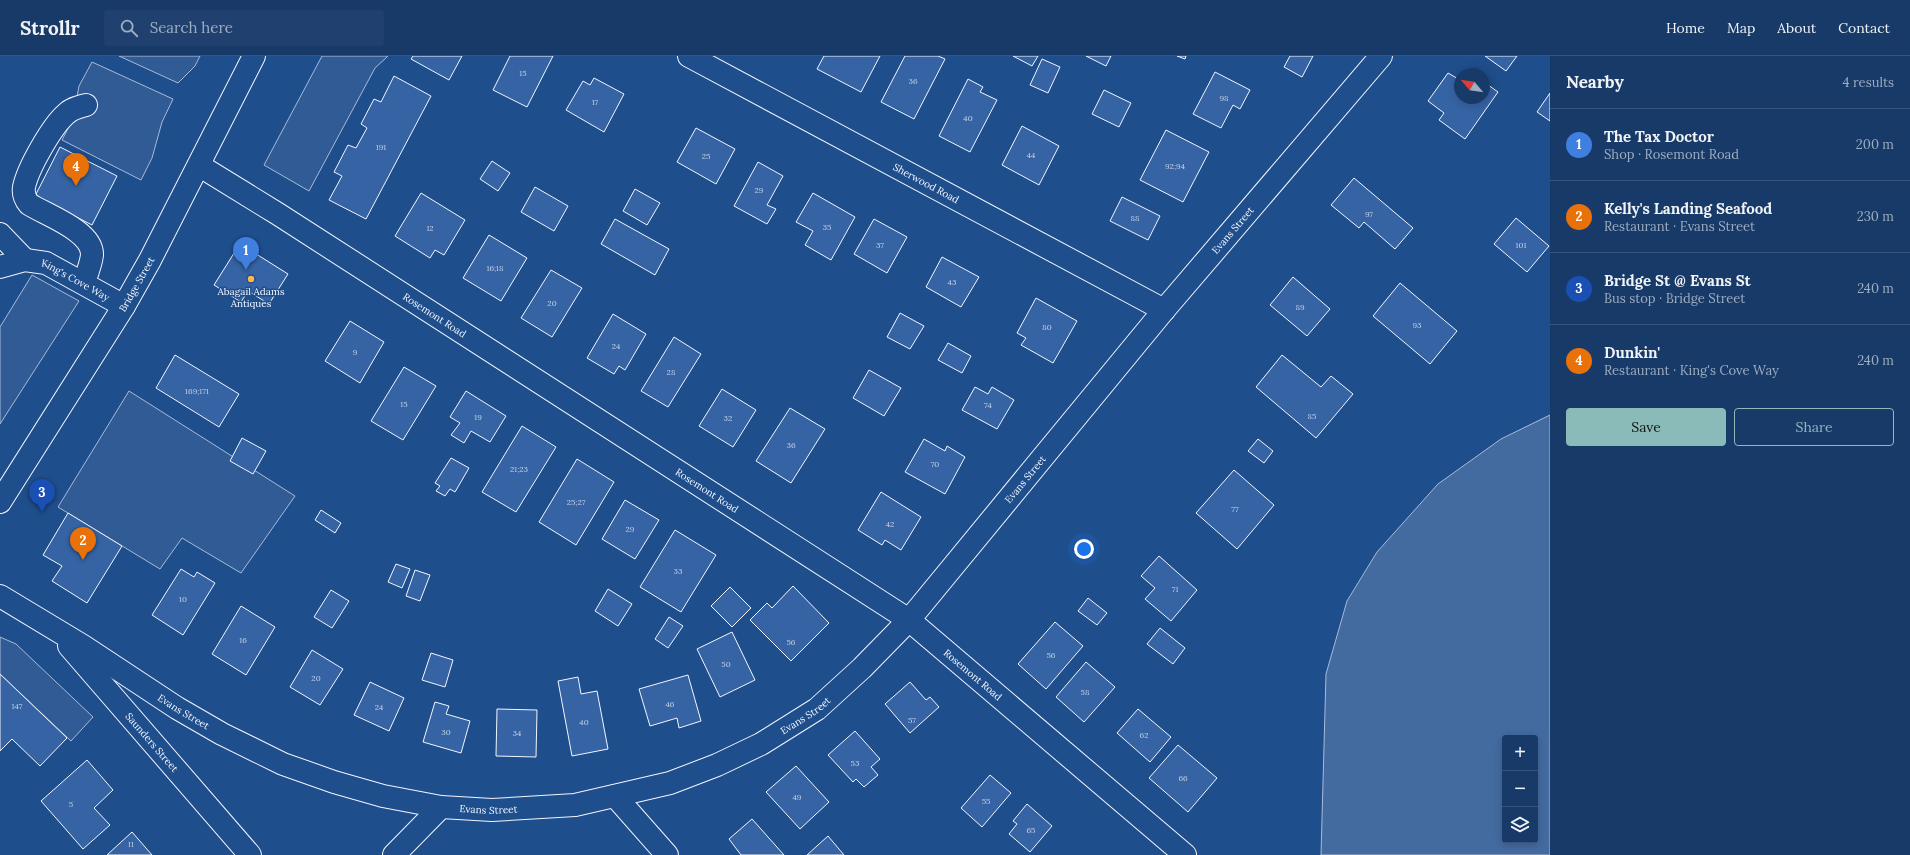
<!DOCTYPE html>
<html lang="en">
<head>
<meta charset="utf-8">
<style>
  body { margin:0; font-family:Lora,serif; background:#20416f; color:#f1f3f6 }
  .controls { position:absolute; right:12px; bottom:12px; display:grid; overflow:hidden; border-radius:4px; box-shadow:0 2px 10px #0003 }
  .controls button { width:36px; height:36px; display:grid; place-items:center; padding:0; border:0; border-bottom:1px solid #36547d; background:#173a69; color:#f1f3f6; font:20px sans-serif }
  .compass { position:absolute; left:1454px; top:12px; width:36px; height:36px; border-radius:50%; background:#173a69; box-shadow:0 2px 10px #0003; rotate:299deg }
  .you { position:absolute; left:1084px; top:493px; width:14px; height:14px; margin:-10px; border:3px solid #fff; border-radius:50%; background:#1a73e8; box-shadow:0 0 0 6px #1a73e833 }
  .badge { display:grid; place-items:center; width:26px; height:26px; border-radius:50%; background:#8bbbb9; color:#fff; font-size:13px; font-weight:700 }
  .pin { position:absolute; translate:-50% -33px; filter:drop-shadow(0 1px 2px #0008) }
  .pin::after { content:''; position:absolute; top:21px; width:14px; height:12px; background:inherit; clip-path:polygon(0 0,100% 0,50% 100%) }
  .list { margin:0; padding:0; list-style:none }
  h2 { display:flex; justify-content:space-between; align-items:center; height:52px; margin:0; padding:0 16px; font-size:17px }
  h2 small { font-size:13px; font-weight:400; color:#9eadc0 }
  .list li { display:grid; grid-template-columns:26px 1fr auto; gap:12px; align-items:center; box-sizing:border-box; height:72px; padding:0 16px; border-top:1px solid #36547d }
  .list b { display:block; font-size:15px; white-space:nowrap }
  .list p { margin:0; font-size:13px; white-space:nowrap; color:#9eadc0 }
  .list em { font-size:13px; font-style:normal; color:#9eadc0 }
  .actions { display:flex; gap:8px; padding:12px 16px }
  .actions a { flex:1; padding:9px 0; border:1px solid #8bbbb9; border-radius:4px; text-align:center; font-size:14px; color:#8bbbb9 }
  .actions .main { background:#8bbbb9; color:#111 }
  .icon { flex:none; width:22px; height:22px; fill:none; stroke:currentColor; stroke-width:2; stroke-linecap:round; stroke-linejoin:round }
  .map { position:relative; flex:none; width:1550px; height:799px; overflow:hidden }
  header { display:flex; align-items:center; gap:24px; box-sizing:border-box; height:56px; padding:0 20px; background:#173a69; border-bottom:1px solid #36547d }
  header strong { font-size:19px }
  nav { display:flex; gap:22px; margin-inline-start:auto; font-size:14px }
  .search { width:280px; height:36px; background:#20416f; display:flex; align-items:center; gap:10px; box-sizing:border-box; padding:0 14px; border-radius:4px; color:#9eadc0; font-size:15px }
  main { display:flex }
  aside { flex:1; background:#173a69 }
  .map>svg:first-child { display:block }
</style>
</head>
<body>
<header>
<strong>Strollr</strong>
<div class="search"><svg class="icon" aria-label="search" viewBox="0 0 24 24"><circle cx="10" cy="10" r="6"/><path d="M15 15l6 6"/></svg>Search here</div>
<nav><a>Home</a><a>Map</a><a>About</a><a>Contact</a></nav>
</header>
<main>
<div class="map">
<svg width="1550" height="799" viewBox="0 0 1550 799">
  <rect width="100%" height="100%" fill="#1f4e8c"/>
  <!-- built -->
  <g fill="#305b95" stroke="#a8bbd7">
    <path d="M119 0H200L195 10 178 27Z"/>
    <path d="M322 0H388L375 12 309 135 264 109Z"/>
    <path d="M92 6 173 43 162 66 152 102 141 124 62 84 73 63 79 30Z"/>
    <path d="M32 219 79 245 0 368V271Z"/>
    <path d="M129 335 295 440 241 517 182 482 160 513 58 451Z"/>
    <path d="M0 581 16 588 93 661 71 685 0 618Z"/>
  </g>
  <!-- water -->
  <path fill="#446ba0" stroke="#a8bbd7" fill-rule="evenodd" d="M1550 359V799H1321L1326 618 1347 545 1377 496 1438 428 1501 383ZM1505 682H1535V784H1505Z"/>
  <!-- building -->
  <g fill="#3563a3" stroke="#f2f6ff">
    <path d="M413 0H462L449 24 411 3Z"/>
    <path d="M510 0H553L527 51 493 34Z"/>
    <path d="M824 0H880L861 36 817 13Z"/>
    <path d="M905 0H938L945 3 914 63 881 46Z"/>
    <path d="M1013 0H1038L1032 10Z"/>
    <path d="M1086 0H1111L1106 10Z"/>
    <path d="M1177 0H1186L1185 3Z"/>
    <path d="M1290 0H1313L1302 21 1284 11Z"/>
    <path d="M1485 0H1517L1506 15Z"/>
    <path d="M1042 3 1060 11 1048 37 1030 29Z"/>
    <path d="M1467 14 1472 18H1464Z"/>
    <path d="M1215 16 1250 34 1240 53 1233 49 1221 72 1193 58Z"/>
    <path d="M1448 17 1460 24V42H1484V26L1498 36 1465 83 1439 64 1444 57 1428 45Z"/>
    <path d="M394 20 431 40 366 163 329 144 342 120 334 116 348 89 356 92 367 72 361 68 374 43 381 46Z"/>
    <path d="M594 22 624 38 604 76 566 54 583 25 590 29Z"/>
    <path d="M968 23 983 31 980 36 997 44 970 96 939 80Z"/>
    <path d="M1104 34 1131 47 1119 71 1092 58Z"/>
    <path d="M1550 37V65L1537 56Z"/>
    <path d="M1022 70 1059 90 1039 129 1002 109Z"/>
    <path d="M696 72 735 93 716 128 677 106Z"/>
    <path d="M1166 74 1209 96 1183 146 1140 124Z"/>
    <path d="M60 91 117 120 92 169 35 140Z"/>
    <path d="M492 105 510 117 498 135 480 123Z"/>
    <path d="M758 106 783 120 767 149 776 153 767 168 734 150Z"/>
    <path d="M1354 122 1413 172 1395 193 1364 166 1359 172 1331 149Z"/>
    <path d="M535 131 568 150 554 175 521 156Z"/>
    <path d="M635 133 660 147 647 169 623 155Z"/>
    <path d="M421 137 465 164 444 199 435 194 430 202 395 180Z"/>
    <path d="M813 137 855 161 831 204 805 189 813 175 796 166Z"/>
    <path d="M1122 141 1160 160 1148 184 1110 165Z"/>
    <path d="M1516 162 1549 190 1527 216 1494 188Z"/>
    <path d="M615 163 669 193 655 219 601 188Z"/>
    <path d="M874 163 907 181 887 217 854 198Z"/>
    <path d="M489 179 527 202 501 245 463 222Z"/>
    <path d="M236 194 249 202 253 196 288 218 269 248 248 235 241 246 214 229Z"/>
    <path d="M942 201 979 221 961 251 926 231Z"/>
    <path d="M551 214 582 232 552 281 521 262Z"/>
    <path d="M1293 221 1330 253 1307 280 1270 249Z"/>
    <path d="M1400 227 1457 275 1430 308 1373 260Z"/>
    <path d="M1036 242 1077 265 1053 307 1021 289 1026 282 1017 277Z"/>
    <path d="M900 257 924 270 910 293 887 281Z"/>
    <path d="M613 258 646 278 625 314 619 310 614 318 587 302Z"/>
    <path d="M350 265 384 286 360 327 325 305Z"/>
    <path d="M674 281 701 298 668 351 641 335Z"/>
    <path d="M948 287 971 300 962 317 938 304Z"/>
    <path d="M175 299 239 338 219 371 156 332Z"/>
    <path d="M1282 299 1321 331 1331 320 1353 338 1316 382 1256 331Z"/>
    <path d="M404 311 436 330 403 384 371 365Z"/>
    <path d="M869 314 901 332 884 360 853 342Z"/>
    <path d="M975 331 988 338 992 331 1014 344 997 373 962 354Z"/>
    <path d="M722 333 756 354 733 391 699 370Z"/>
    <path d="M466 335 506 360 490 386 471 375 464 387 451 379 460 367 450 361Z"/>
    <path d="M790 352 825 373 791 427 756 405Z"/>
    <path d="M522 370 556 391 516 456 482 436Z"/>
    <path d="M242 382 266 395 253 418 230 405Z"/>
    <path d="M924 383 945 395 947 390 965 401 945 438 905 416Z"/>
    <path d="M1258 383 1273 395 1264 407 1248 395Z"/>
    <path d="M451 402 469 412 455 436 450 433 445 440 436 435 440 430 435 427Z"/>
    <path d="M577 403 614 426 576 489 539 466Z"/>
    <path d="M1234 414 1274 449 1237 493 1196 457Z"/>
    <path d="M881 436 921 461 901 494 885 484 882 489 858 474Z"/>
    <path d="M625 444 659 464 635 503 602 483Z"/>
    <path d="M321 454 341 467 335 477 315 464Z"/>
    <path d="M68 457 122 490 87 547 52 525 62 510 43 499Z"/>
    <path d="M675 474 716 499 681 556 640 531Z"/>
    <path d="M1159 500 1197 534 1171 565 1145 543 1155 532 1141 520Z"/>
    <path d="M396 508 410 513 402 532 388 526Z"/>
    <path d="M181 513 194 521 197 516 215 527 183 579 152 559Z"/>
    <path d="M415 514 430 519 420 545 406 540Z"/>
    <path d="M793 530 829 567 791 605 750 564 767 547 772 552Z"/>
    <path d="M730 531 751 552 732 571 711 550Z"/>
    <path d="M608 533 632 548 618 570 595 555Z"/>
    <path d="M331 534 349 545 332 572 314 561Z"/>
    <path d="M1088 542 1107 557 1097 569 1078 555Z"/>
    <path d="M241 550 275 571 246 619 212 598Z"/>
    <path d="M669 561 683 570 668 592 655 583Z"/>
    <path d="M1055 566 1083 590 1046 633 1018 608Z"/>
    <path d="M1160 572 1185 592 1173 608 1147 588Z"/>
    <path d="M732 576 755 624 720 641 697 593Z"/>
    <path d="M312 594 343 613 320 649 290 631Z"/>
    <path d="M431 597 453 604 445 631 422 624Z"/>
    <path d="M1086 606 1115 631 1084 666 1056 641Z"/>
    <path d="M0 618 67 682 40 710 12 683 0 695Z"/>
    <path d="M688 619 701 665 679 672 677 662 650 670 639 633Z"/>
    <path d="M578 621 581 638 597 635 608 693 572 700 558 625Z"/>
    <path d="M370 626 404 642 389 675 354 659Z"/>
    <path d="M910 626 926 644 930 641 939 651 910 677 885 648Z"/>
    <path d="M435 646 449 650 446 658 470 665 461 697 423 686Z"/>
    <path d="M497 653 537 654 536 701 496 700Z"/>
    <path d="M1138 653 1171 681 1150 706 1117 677Z"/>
    <path d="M855 675 880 703 871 711 878 719 864 731 856 723 853 726 828 699Z"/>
    <path d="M1178 689 1217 722 1188 756 1149 722Z"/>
    <path d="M87 704 113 734 94 752 110 769 83 793 41 745Z"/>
    <path d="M796 710 829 746 800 773 766 736Z"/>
    <path d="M990 719 1011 737 982 771 961 752Z"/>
    <path d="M1027 748 1052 770 1030 796 1009 778 1017 768 1013 765Z"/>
    <path d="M752 763 784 799H741L729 783Z"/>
    <path d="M132 776 152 799H107Z"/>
    <path d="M828 780 844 799H807Z"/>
  </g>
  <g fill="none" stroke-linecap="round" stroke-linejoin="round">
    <defs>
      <g id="minor">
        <path id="s1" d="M689 0 1164 254"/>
        <path id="s2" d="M200 110 278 158 909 564 1185 799"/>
        <path d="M0 178 25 204"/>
        <path id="s3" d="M0 211 25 204 46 207 124 250"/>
        <path d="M84 226C87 218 91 208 92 199 93 175 46 159 29 148 25 143 23 137 24 131 28 112 52 70 66 58 72 52 79 51 86 49"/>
        <path id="s4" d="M0 540 83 590 177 652 222 678 283 708 334 726 383 740 441 751 492 754 575 749 670 727 717 709 761 688 817 653 862 612 909 564 1164 254 1381 0"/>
        <path id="s5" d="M69 590 250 799"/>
        <path d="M615 740 667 799"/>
        <path d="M394 799 441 751"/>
      </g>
      <g id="major">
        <path id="s6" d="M0 446 124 250 150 204 254 0"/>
      </g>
    </defs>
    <!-- minor casing -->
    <use href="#minor" stroke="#f2f6ff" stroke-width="24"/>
    <!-- major casing -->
    <use href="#major" stroke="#f2f6ff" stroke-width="24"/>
    <!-- minor -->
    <use href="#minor" stroke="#1f4e8c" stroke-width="22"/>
    <!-- major -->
    <use href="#major" stroke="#1f4e8c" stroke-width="22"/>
  </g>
  <!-- markers -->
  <circle fill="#ffb74d" stroke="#1f4e8c" stroke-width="1.5" cx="251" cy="223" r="4"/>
  <g text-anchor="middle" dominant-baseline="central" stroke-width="3" stroke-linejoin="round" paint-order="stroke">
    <!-- number labels -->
    <g font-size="8" fill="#c3d1e8">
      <text x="523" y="17">15</text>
      <text x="913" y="25">36</text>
      <text x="1224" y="42">98</text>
      <text x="595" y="46">17</text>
      <text x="968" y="62">40</text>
      <text x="381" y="91">191</text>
      <text x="1031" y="99">44</text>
      <text x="706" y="100">25</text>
      <text x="1175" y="110">92;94</text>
      <text x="759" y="134">29</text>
      <text x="1369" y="158">97</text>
      <text x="1135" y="162">88</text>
      <text x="827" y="171">35</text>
      <text x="430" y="172">12</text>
      <text x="880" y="189">37</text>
      <text x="1521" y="189">101</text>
      <text x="495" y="212">16;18</text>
      <text x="952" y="226">43</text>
      <text x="552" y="247">20</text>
      <text x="1300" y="251">89</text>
      <text x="1417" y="269">93</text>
      <text x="1047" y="271">80</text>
      <text x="616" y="290">24</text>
      <text x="355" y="296">9</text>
      <text x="671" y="316">28</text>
      <text x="197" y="335">169;171</text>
      <text x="404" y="348">15</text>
      <text x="988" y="349">74</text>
      <text x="1312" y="360">85</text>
      <text x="478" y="361">19</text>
      <text x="728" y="362">32</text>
      <text x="791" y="389">36</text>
      <text x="935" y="408">70</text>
      <text x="519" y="413">21;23</text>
      <text x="576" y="446">25;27</text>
      <text x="1235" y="453">77</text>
      <text x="890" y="468">42</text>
      <text x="630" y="473">29</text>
      <text x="678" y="515">33</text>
      <text x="1175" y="533">71</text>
      <text x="183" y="543">10</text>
      <text x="243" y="584">16</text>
      <text x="791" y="586">56</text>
      <text x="1051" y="599">56</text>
      <text x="726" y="608">50</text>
      <text x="316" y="622">20</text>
      <text x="1085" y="636">58</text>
      <text x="670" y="648">46</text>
      <text x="17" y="650">147</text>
      <text x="379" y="651">24</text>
      <text x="912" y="664">57</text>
      <text x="584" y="666">40</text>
      <text x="446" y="676">30</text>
      <text x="517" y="677">34</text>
      <text x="1144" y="679">62</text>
      <text x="855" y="707">53</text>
      <text x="1183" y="722">66</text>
      <text x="797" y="741">49</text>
      <text x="986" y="745">55</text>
      <text x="71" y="748">5</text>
      <text x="1031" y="774">65</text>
      <text x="131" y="788">11</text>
    </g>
    <!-- street labels -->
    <g font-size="10" fill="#f2f6ff" stroke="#1f4e8c">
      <text stroke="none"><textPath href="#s1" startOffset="269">Sherwood Road</textPath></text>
      <text stroke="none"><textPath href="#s4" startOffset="1525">Evans Street</textPath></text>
      <text stroke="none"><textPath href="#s3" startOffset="81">King's Cove Way</textPath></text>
      <text stroke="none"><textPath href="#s6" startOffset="257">Bridge Street</textPath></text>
      <text stroke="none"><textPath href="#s2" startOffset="278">Rosemont Road</textPath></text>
      <text stroke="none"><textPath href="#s4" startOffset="1201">Evans Street</textPath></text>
      <text stroke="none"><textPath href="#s2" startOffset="602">Rosemont Road</textPath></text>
      <text stroke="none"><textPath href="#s2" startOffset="926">Rosemont Road</textPath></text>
      <text stroke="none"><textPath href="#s4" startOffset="217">Evans Street</textPath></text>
      <text stroke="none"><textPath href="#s4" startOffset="877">Evans Street</textPath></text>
      <text stroke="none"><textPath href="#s5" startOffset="127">Saunders Street</textPath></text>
      <text stroke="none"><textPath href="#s4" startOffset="541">Evans Street</textPath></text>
    </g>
    <!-- poi labels -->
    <g font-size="10" fill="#f2f6ff" stroke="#1f4e8c">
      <text x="251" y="235">Abagail Adams<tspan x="251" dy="12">Antiques</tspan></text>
    </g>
  </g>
</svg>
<div class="controls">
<button>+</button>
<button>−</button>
<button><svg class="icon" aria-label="layers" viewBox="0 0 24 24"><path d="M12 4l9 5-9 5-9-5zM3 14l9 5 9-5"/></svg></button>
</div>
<svg class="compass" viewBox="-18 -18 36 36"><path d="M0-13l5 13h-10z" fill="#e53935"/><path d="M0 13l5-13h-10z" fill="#9eadc0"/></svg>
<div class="you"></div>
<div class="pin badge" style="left:246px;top:214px;background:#3f7fe0">1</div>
<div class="pin badge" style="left:83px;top:504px;background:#e8710a">2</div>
<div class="pin badge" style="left:42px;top:456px;background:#1a4fb4">3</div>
<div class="pin badge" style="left:76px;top:130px;background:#e8710a">4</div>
</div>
<aside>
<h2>Nearby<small>4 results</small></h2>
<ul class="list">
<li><span class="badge" style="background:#3f7fe0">1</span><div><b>The Tax Doctor</b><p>Shop · Rosemont Road</p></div><em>200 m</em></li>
<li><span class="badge" style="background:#e8710a">2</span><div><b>Kelly's Landing Seafood</b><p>Restaurant · Evans Street</p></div><em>230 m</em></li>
<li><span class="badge" style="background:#1a4fb4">3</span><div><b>Bridge St @ Evans St</b><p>Bus stop · Bridge Street</p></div><em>240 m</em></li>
<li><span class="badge" style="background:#e8710a">4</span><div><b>Dunkin'</b><p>Restaurant · King's Cove Way</p></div><em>240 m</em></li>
</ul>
<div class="actions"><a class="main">Save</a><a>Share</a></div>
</aside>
</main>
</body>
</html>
